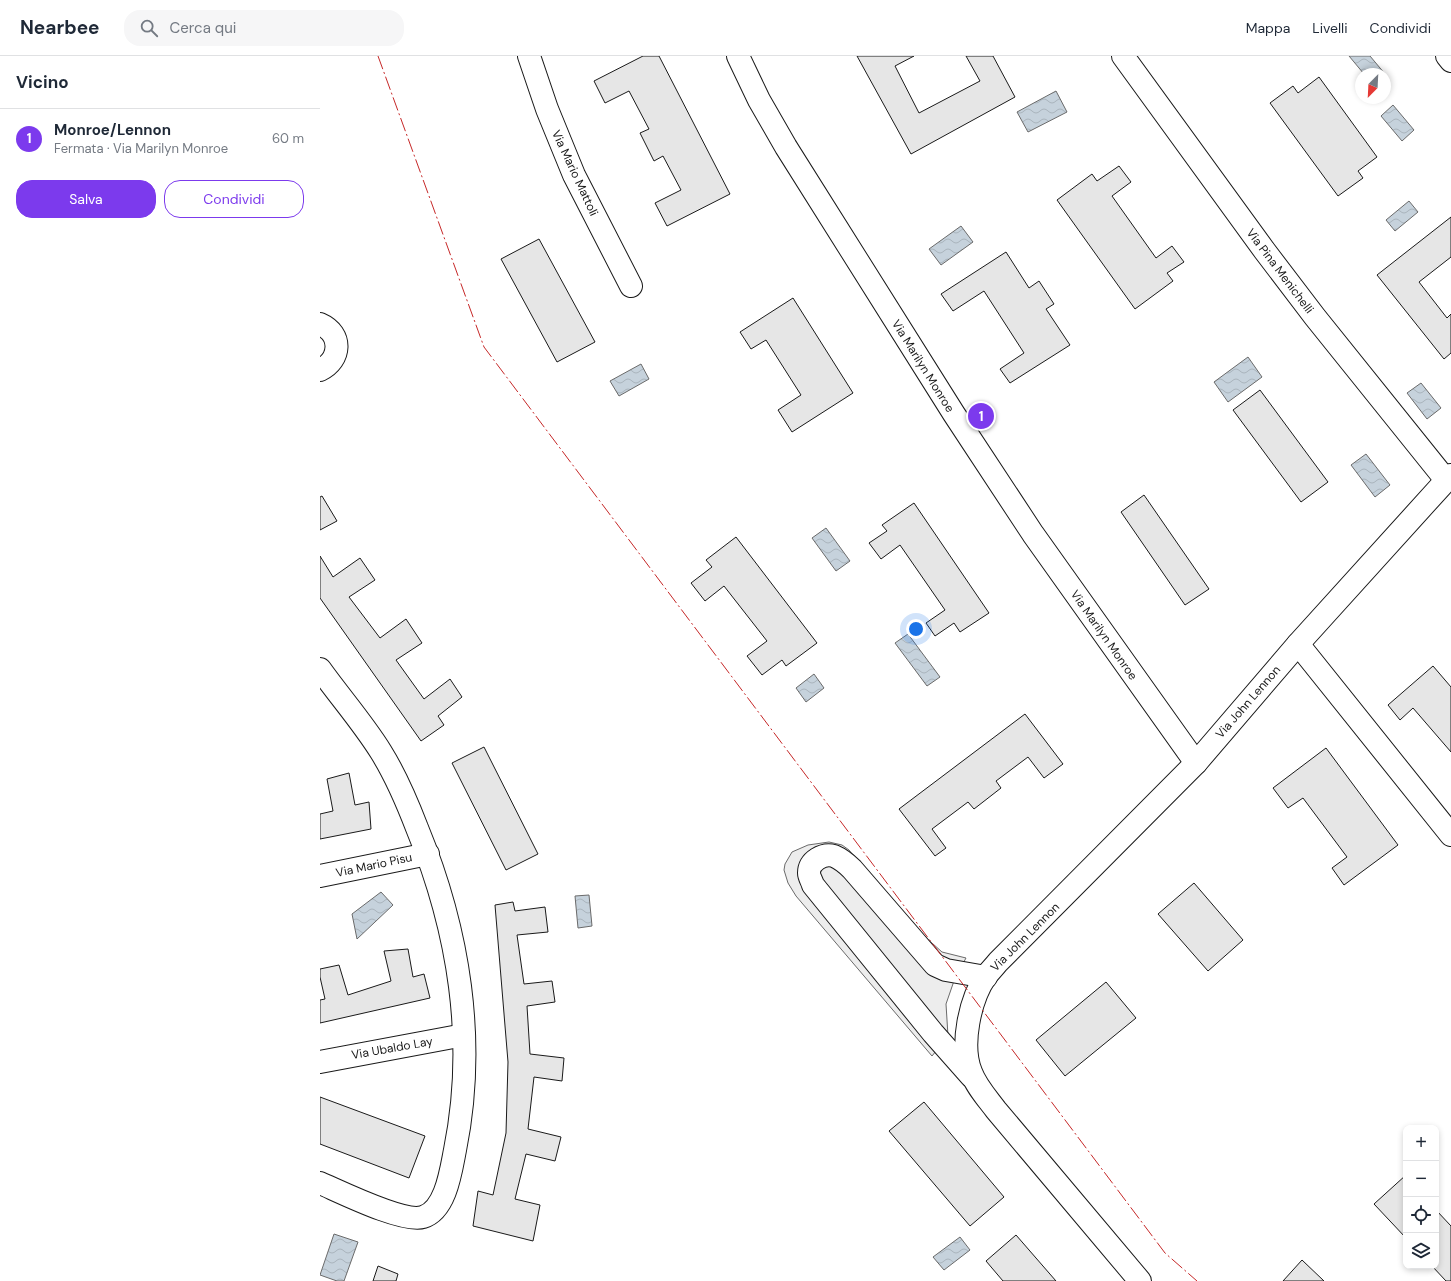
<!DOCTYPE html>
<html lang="it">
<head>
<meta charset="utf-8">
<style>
  body { margin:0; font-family:"DM Sans",sans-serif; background:#f6f6f7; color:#1f2937 }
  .controls { position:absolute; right:12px; bottom:12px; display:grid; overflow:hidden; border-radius:8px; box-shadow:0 2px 6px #0003 }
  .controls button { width:36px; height:36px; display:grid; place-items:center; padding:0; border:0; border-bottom:1px solid #e0e1e3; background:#fff; color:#1f2937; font:20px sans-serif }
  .compass { position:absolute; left:1035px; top:12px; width:36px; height:36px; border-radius:50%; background:#fff; box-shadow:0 2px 6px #0003; rotate:204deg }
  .you { position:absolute; left:596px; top:573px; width:14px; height:14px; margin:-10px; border:3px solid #fff; border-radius:50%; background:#1a73e8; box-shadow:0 0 0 6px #1a73e833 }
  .badge { display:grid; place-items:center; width:26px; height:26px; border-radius:50%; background:#7c3aed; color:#fff; font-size:13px; font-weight:700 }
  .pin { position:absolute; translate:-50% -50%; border:2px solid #fff; box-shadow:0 1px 4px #0006 }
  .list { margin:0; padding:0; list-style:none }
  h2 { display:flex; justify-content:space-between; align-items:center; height:52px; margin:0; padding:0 16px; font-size:17px }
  h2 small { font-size:13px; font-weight:400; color:#747a83 }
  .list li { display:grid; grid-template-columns:26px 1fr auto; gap:12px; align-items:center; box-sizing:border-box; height:60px; padding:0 16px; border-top:1px solid #e0e1e3 }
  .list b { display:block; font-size:15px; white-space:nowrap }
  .list p { margin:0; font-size:13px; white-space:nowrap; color:#747a83 }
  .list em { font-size:13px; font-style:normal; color:#747a83 }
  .actions { display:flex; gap:8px; padding:12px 16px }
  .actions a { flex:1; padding:9px 0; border:1px solid #7c3aed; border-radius:16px; text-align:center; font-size:14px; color:#7c3aed }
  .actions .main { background:#7c3aed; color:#fff }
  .icon { flex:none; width:22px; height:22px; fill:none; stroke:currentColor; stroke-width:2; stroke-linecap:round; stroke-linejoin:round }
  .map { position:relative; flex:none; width:1131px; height:1225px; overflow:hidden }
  header { display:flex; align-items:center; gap:24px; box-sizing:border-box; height:56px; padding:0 20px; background:#fff; border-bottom:1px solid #e0e1e3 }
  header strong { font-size:19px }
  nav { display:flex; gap:22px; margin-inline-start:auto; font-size:14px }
  .search { width:280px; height:36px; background:#f6f6f7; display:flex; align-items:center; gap:10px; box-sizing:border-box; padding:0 14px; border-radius:16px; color:#747a83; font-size:15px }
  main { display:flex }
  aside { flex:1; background:#fff }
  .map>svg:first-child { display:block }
</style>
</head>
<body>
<header>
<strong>Nearbee</strong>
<div class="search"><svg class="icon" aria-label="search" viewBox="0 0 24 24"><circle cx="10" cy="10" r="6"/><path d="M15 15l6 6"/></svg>Cerca qui</div>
<nav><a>Mappa</a><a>Livelli</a><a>Condividi</a></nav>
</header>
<main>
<aside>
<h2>Vicino<small></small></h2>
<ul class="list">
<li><span class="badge">1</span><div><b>Monroe/Lennon</b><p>Fermata · Via Marilyn Monroe</p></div><em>60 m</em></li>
</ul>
<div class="actions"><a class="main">Salva</a><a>Condividi</a></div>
</aside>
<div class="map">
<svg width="1131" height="1225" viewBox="0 0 1131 1225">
  <defs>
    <pattern id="water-waves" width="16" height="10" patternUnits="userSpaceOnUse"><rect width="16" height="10" fill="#c6d2dc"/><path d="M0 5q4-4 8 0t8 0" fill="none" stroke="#aab4bc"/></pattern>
  </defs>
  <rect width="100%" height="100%" fill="#fff"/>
  <!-- parking -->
  <path fill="#ededed" stroke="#6a6a6a" d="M509 786 522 789 529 794 594 871 622 896 646 902 635 922 626 948 628 980 612 1000 476 840 468 827 464 814 465 808 472 796 488 789Z"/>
  <!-- water -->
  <g fill="url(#water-waves)" stroke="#6a6a6a">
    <path d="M1029 0H1050L1065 18H1044Z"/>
    <path d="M736 35 747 56 708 76 697 56Z"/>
    <path d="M1073 49 1094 74 1082 85 1061 60Z"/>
    <path d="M1089 145 1098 156 1075 175 1066 164Z"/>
    <path d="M641 170 653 186 621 209 609 193Z"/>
    <path d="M928 301 942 321 908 346 894 326Z"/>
    <path d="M321 308 329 323 299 340 290 325Z"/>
    <path d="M1101 327 1121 352 1107 363 1087 337Z"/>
    <path d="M1046 398 1070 429 1055 441 1031 409Z"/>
    <path d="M506 472 530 505 516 515 492 482Z"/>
    <path d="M588 578 620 621 607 630 575 587Z"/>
    <path d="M494 618 504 632 486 646 476 632Z"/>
    <path d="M61 836 73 849 37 883 32 858Z"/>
    <path d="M269 839 272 870 258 872 255 840Z"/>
    <path d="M14 1178 38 1186 24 1225H17L0 1219Z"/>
    <path d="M640 1181 650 1194 624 1214 613 1201Z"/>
  </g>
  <!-- building -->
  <g fill="#e6e6e6" stroke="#1a1a1a">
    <path d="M323 0H339L410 138 347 170 335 147 361 134 343 100 334 105 320 77 329 73 309 35 285 47 274 25Z"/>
    <path d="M537 0H594L575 10 599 57 660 25 646 0H673L695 41 591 98Z"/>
    <path d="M999 21 1057 101 1038 115 1043 122 1018 140 950 47 973 30 978 37Z"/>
    <path d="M799 110 811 126 792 140 836 202 852 190 864 206 847 217 853 225 815 253 737 144 772 118 777 125Z"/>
    <path d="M1131 161V201L1099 226 1127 262 1131 258V297L1124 303 1057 219Z"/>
    <path d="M219 183 275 286 237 306 181 203Z"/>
    <path d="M686 196 709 232 719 225 734 248 726 253 750 289 690 327 680 313 704 297 664 235 633 255 621 238Z"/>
    <path d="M473 242 533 337 472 376 458 354 481 339 446 284 431 293 420 276Z"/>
    <path d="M940 334 1008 426 981 446 913 354Z"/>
    <path d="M824 439 889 533 865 549 801 456Z"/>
    <path d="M2 440 17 465 0 474V441Z"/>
    <path d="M594 447 669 557 640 576 634 567 615 580 606 567 625 554 580 489 561 503 549 487 567 475 562 469Z"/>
    <path d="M416 481 497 587 466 610 462 604 442 619 427 600 447 585 404 530 385 545 371 527 392 511 386 504Z"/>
    <path d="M0 500 13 521 40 502 55 524 29 541 60 582 86 563 102 587 76 604 104 643 130 623 142 641 118 660 124 669 101 685 0 542Z"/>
    <path d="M1113 610 1131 631V696L1093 652 1080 664 1068 649Z"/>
    <path d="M705 658 743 708 724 722 708 701 676 725 681 732 654 753 648 746 612 773 626 792 615 800 579 753Z"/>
    <path d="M164 691 218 798 186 814 132 707Z"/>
    <path d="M1006 692 1078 789 1024 829 1012 812 1027 801 983 742 968 752 953 732Z"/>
    <path d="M29 717 35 749 49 746 51 773 0 783V758L13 755 7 723Z"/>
    <path d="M874 827 923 884 888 915 838 858Z"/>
    <path d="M193 846 195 855 225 851 228 876 197 879 204 928 232 925 235 946 207 950 210 998 244 1002 242 1025 214 1021 208 1073 241 1081 235 1105 206 1098 195 1143 220 1149 213 1185 153 1170 158 1135 173 1139 186 1077 188 1006 175 849Z"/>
    <path d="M88 893 93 921 104 918 110 942 0 967V944L5 943 0 921V913L19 909 28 939 71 925 64 895Z"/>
    <path d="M786 926 816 962 745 1020 716 984Z"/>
    <path d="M0 1041 105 1080 89 1122 0 1088Z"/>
    <path d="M604 1046 684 1141 650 1170 569 1075Z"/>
    <path d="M1086 1119V1182L1054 1148Z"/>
    <path d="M1116 1154 1131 1170V1225H1126L1112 1210H1116Z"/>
    <path d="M696 1179 736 1225H683L666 1205Z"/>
    <path d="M982 1204 1004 1225H963Z"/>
    <path d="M58 1210 78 1218 76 1225H53Z"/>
  </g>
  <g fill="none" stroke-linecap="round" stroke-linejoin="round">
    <defs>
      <g id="minor">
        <path d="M209 0 227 53 254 119 311 230"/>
        <path d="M418 0 439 44 466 91 634 358 713 478 876 707"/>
        <path d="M803 0 944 194 995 261 1126 424"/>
        <path d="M1127 0 1131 5"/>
        <path d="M0 268C23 278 21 304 0 314"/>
        <path d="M978 588 1131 779"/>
        <path d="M0 613C20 641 43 667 61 696 76 720 87 746 97 772 139 874 157 985 135 1094 131 1114 126 1154 103 1161 83 1167 21 1136 0 1127"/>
        <path d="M0 820 108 798"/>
        <path d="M0 1006 144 979"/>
        <path d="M651 1020 613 977 493 829C492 825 489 821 489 817 489 805 503 797 514 800 521 803 527 808 532 813L615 909 626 914 666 921"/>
        <path d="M820 1225 676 1054C667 1042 656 1030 651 1016 640 989 650 943 666 920 670 915 674 911 678 906L876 707 978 588 1131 419"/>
      </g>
    </defs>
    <!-- minor casing -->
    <use href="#minor" stroke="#1a1a1a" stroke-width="24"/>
    <!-- minor -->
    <use href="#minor" stroke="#fff" stroke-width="22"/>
    <!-- power -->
    <path stroke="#c62828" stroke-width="1" stroke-dasharray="14 3 2 3" stroke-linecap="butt" d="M58 0 164 291 845 1197 877 1225"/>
  </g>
  <g text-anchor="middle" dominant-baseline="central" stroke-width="3" stroke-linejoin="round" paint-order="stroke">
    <!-- street labels -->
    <g font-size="12" fill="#1a1a1a" stroke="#fff">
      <text transform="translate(255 117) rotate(65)">Via Mario Mattoli</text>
      <text transform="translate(960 215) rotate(53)">Via Pina Menichelli</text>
      <text transform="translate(603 310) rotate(58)">Via Marilyn Monroe</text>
      <text transform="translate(784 579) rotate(55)">Via Marilyn Monroe</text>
      <text transform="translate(928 646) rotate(-49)">Via John Lennon</text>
      <text transform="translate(54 809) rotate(-12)">Via Mario Pisu</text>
      <text transform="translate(705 881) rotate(-45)">Via John Lennon</text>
      <text transform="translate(72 992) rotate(-10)">Via Ubaldo Lay</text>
    </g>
  </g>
</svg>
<div class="controls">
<button>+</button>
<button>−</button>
<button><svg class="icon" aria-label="locate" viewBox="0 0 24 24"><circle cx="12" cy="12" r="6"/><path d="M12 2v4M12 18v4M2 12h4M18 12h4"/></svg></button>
<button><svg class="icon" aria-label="layers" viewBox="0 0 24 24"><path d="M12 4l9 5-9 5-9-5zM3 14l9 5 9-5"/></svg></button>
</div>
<svg class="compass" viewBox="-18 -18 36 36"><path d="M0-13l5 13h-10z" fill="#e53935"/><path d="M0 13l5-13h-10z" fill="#747a83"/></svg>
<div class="you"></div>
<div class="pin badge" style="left:661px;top:360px">1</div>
</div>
</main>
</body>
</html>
